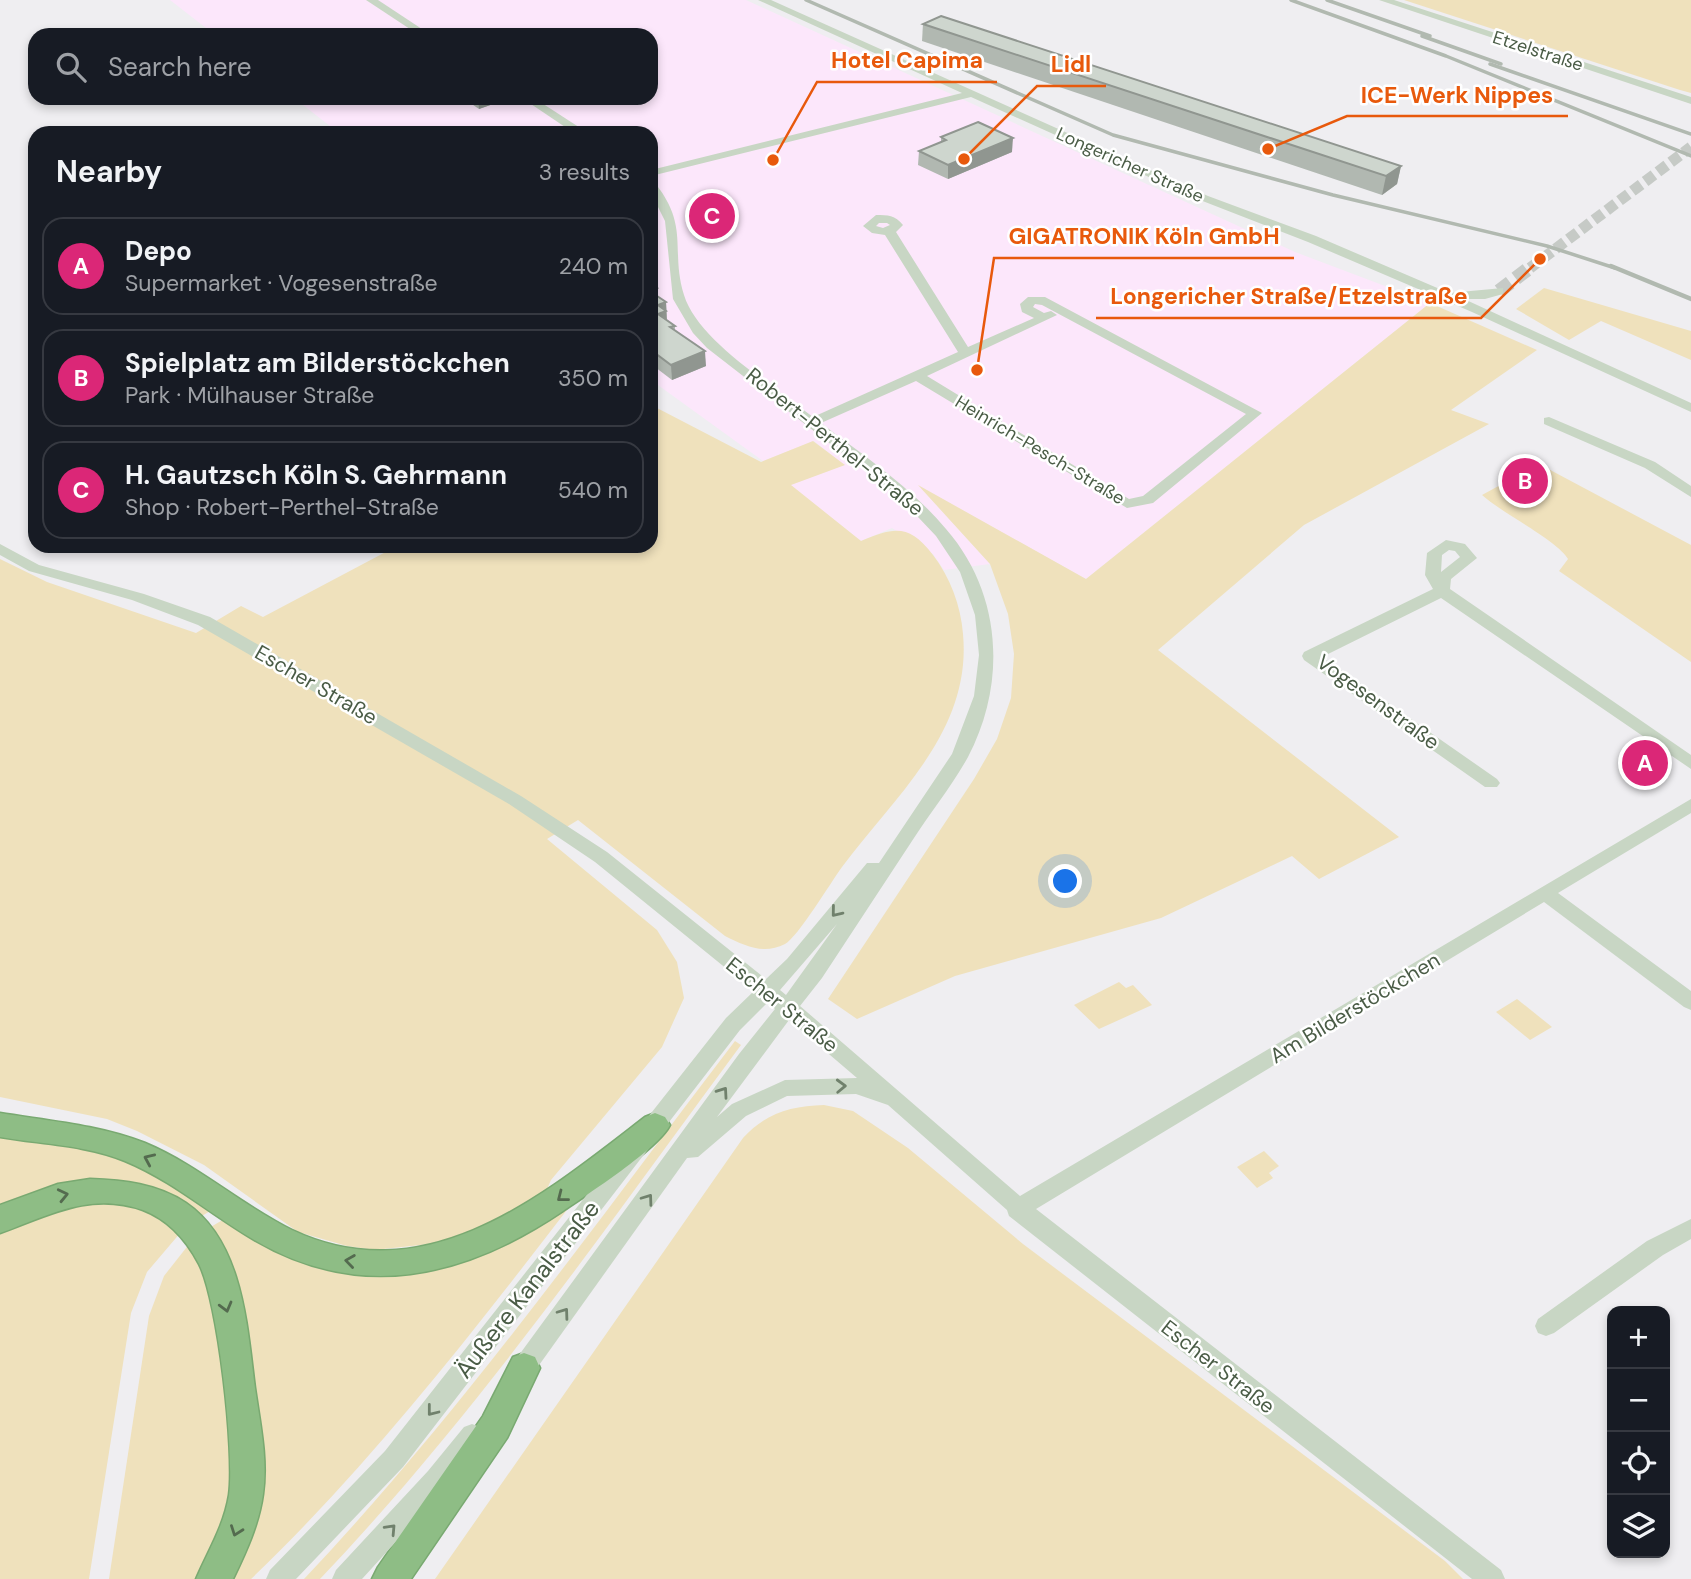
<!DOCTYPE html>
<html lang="en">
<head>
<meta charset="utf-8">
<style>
  body { margin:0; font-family:"DM Sans",sans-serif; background:#242831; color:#f1f3f6 }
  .controls { position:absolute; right:21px; bottom:21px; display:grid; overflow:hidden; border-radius:14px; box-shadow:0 4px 10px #0003 }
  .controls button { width:63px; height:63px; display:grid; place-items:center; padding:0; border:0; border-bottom:2px solid #363941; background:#171b24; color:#f1f3f6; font:35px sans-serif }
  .you { position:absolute; left:1066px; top:882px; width:24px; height:24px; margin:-18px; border:5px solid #fff; border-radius:50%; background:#1a73e8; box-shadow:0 0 0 10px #1a73e833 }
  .badge { display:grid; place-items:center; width:46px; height:46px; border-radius:50%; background:#db2777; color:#fff; font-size:23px; font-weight:700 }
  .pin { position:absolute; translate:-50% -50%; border:4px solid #fff; box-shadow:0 2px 7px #0006 }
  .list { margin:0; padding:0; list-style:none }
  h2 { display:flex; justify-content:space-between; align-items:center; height:91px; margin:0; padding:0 28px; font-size:30px }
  h2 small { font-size:23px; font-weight:400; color:#9ea1a6 }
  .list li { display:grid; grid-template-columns:46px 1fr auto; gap:21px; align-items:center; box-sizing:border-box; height:98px; margin:0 14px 14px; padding:0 14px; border:2px solid #363941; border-radius:21px }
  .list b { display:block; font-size:26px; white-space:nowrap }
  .list p { margin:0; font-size:23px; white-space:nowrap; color:#9ea1a6 }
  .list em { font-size:23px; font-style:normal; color:#9ea1a6 }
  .icon { flex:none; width:38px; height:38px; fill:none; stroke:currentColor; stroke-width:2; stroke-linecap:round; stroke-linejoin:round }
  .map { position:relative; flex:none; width:1691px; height:1579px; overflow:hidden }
  .search { position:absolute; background:#171b24; box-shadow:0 4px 10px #0003; left:28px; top:28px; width:630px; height:77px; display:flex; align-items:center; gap:18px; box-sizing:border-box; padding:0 24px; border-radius:21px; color:#9ea1a6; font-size:26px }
  .panel { position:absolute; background:#171b24; box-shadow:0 4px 10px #0003; left:28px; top:126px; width:630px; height:427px; border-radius:21px }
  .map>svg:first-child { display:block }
</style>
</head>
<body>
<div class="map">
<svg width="1691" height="1579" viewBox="0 0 1691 1579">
  <rect width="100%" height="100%" fill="#efeef1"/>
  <!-- commercial -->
  <path fill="#fce7fb" d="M170 0H746L1295 252 1430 303 1086 579 920 487 990 564 944 570 933 554 892 528 861 541 790 485 844 465 814 441 763 461 651 380V133H339L294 98H651V35H215Z"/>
  <!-- green -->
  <g fill="#efe1bc">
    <path d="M1404 0H1691V93L1680 90Z"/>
    <path d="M1544 288 1691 331V360L1601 321 1569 340 1516 309Z"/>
    <path d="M1430 303 1537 350 1451 410 1489 424 1304 525 1158 650 1399 837 1319 879 1292 856 1161 918 955 976 857 1019 828 999 974 779 997 739 1011 698 1014 654 1008 614 990 564 918 485 1086 579Z"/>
    <path d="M657 408 761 462 813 441 845 465 791 485 861 541C895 527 909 524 933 555 950 577 961 606 963 634 972 731 895 796 842 867 831 882 798 937 785 944 764 955 745 946 725 936L578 820 547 839 657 930 677 962 684 998 662 1047 551 1180 544 1196 504 1221 439 1243 374 1250 347 1246 298 1232 204 1165 137 1131 107 1119 0 1097V559L47 582 196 633 241 606 263 617 397 546H651V411Z"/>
    <path d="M1539 464 1691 545V662L1559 571 1568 559C1557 540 1503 514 1482 495Z"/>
    <path d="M1119 982 1126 988 1133 985 1152 1005 1099 1029 1074 1005Z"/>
    <path d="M1517 999 1552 1027 1530 1040 1496 1012Z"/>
    <path d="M735 1041 741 1045C606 1227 477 1414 320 1579H304C462 1412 595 1224 735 1041Z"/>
    <path d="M824 1105 853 1111 908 1148 1023 1244 1445 1561 1463 1579H435L743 1138C766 1113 791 1106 824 1105Z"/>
    <path d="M0 1134 96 1150 139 1164 212 1210 200 1217 160 1190 0 1210Z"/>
    <path d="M1264 1151 1279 1166 1269 1173 1273 1178 1257 1188 1237 1167Z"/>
    <path d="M85 1201 142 1206 181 1232 147 1272 131 1313 89 1579H0V1231Z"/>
    <path d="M570 1206C470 1336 370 1465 251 1579H228L245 1543 209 1228 226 1218 359 1272Z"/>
    <path d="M190 1243 201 1263 216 1310 235 1461 231 1502 200 1579H109L149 1316 164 1276Z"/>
  </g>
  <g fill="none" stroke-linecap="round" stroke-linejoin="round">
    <!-- minor-tunnel-far1 -->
    <path stroke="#c6cac6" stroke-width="11" stroke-dasharray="11 5" stroke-linecap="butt" d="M1530 268 1691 147"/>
    <!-- minor-tunnel -->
    <path stroke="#c6cac6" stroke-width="14" stroke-dasharray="14 7" stroke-linecap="butt" d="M1499 291 1532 266"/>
    <defs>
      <g id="highway">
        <path d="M0 1113C49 1121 99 1125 145 1143 198 1165 241 1205 292 1230 427 1294 544 1195 645 1117L655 1113 665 1117 670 1125C658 1149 588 1194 563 1211 464 1278 359 1303 251 1238 209 1213 171 1180 125 1161 86 1145 41 1144 0 1137Z"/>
        <path d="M90 1179C123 1180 158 1184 186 1203 243 1242 247 1326 255 1388 260 1423 268 1459 263 1494 259 1524 246 1552 233 1579H196C208 1551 224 1526 229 1495 235 1453 218 1301 199 1264 187 1241 169 1220 143 1210 89 1191 48 1216 0 1233V1205L58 1184Z"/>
        <path d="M524 1353 535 1357 540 1368 507 1438 411 1579H372L378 1567 483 1416 513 1357Z"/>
      </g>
    </defs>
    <!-- highway casing -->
    <use href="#highway" stroke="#79a971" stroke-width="3"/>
    <!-- minor -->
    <g fill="#c8d6c4" fill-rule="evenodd">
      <path d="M366 0H378L431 35H419Z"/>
      <path d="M758 0H771L1208 196 1316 236 1449 293 1503 288V294L1485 299H1464L1691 403V412L1472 312 1308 242 1200 200 971 97 651 176V170L962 93Z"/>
      <path d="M1379 0H1394L1691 97V104Z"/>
      <path d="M522 98H534L588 133H574Z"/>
      <path d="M651 182 655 183C690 227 670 250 684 295 698 341 775 387 813 417L958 352 885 235 872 233 863 226 876 215C888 215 895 215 903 225L896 232 968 347 1034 318 1022 312 1020 304 1028 297H1045L1262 413 1153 503 1127 508 916 381 821 423C864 456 911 487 946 529 1002 593 1007 683 968 757 952 786 930 813 912 841 882 887 852 932 822 978L800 1006 1020 1196 1691 799V813L1558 893 1691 991V1010L1684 1007 1544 902 1036 1209 1501 1570 1505 1579H1472L1009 1216 1007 1210 888 1105 856 1094 787 1096 746 1116 698 1157 687 1158 527 1382 519 1385 511 1382 507 1374 511 1366 739 1054 775 1009 768 1002 740 1030 403 1467 296 1579H266L270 1570 385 1451 726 1018 754 991 595 862 509 804 198 625 132 600 29 571 0 555V544L39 565 144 594 210 617 521 796 607 852 766 979 787 959 867 863H879L952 754 974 696 979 655 975 615 960 572 936 536 900 498 707 348 693 333 673 299 665 221 651 193ZM879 223H887L890 225 883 228 876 226ZM1035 304 1042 305 1246 414 1143 496 1129 499 927 376 1057 315 1051 311 1044 313 1033 307ZM837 924 786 995 780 990ZM789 1020 857 1078 785 1080 732 1104 717 1117Z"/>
      <path d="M1549 417 1655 462 1691 486V497L1645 468 1544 424V418Z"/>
      <path d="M1446 540 1465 544 1477 558 1451 579 1450 589 1691 755V769L1441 598 1322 657 1497 779 1500 783 1497 787H1485L1304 660 1302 656 1304 652 1433 589 1425 575 1427 553ZM1449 550 1455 551 1460 557 1441 572 1442 555Z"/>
      <path d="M1691 1219V1239L1663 1255 1554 1333 1546 1336 1538 1333 1535 1326 1538 1319 1647 1241Z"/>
      <path d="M472 1424 480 1427 484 1435 446 1487 362 1579H332L336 1570 428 1471 464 1427Z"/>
    </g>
    <!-- highway -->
    <use href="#highway" fill="#8ebd85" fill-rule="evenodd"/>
    <!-- rail-far1 -->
    <g stroke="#b1b9b0" stroke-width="3.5">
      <path d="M806 0 1113 135 1333 195 1547 246 1615 268"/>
      <path d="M1291 0 1446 56 1691 156"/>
      <path d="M1327 0 1430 36"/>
      <path d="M1422 36 1501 64"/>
      <path d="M1490 64 1691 134"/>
    </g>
    <!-- rail -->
    <path stroke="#b1b9b0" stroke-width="4.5" d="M1611 266 1691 299"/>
  </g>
  <!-- wall -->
  <g fill="#b1b8b1">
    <path d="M923 24 1401 166 1397 184 1382 195 922 41Z"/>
    <path d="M463 98H495L496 103 479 109Z"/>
    <path d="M941 137 1012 152 948 179 918 165 919 151 941 142Z"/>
    <path d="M699 202 725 213V223L705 225 700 211Z"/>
    <path d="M651 284 658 297 666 302 667 320 675 326V330L706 366 672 380 651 364Z"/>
  </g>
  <!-- shaded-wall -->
  <g fill="#909690">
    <path d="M478 98H495L496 103 479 109Z"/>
    <path d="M1013 138 1012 152 948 179V165Z"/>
    <path d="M1401 166 1397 184 1382 195 1386 176Z"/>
    <path d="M725 213V223L705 225V216Z"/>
    <path d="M657 288 658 302 651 305V290Z"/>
    <path d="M666 302 667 326 659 329 658 305Z"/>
    <path d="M705 351 706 366 672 380 671 365Z"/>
  </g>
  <!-- building -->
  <g fill="#ced6ce" stroke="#909690" stroke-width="2">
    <path d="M941 16 1401 166 1386 176 923 24Z"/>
    <path d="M978 122 1013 138 948 165 919 151 946 140 941 137Z"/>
    <path d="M720 200 725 213 705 216 699 202Z"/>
    <path d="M651 284 657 288 651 290Z"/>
    <path d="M651 292 666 302 658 305 666 311 658 314 675 326 670 327 705 351 671 365 651 350Z"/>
  </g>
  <!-- one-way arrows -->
  <defs><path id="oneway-chevron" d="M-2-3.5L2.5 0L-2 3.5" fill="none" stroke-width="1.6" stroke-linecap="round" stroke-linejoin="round" transform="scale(1.75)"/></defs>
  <g stroke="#70816c">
    <use href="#oneway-chevron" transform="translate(836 912) rotate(129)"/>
    <use href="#oneway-chevron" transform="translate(841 1086) rotate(-2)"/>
    <use href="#oneway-chevron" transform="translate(723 1092) rotate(-55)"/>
    <use href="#oneway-chevron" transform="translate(648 1199) rotate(-54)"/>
    <use href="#oneway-chevron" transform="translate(564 1313) rotate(-54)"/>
    <use href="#oneway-chevron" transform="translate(432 1411) rotate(128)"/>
    <use href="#oneway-chevron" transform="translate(391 1529) rotate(-47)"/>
  </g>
  <g stroke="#546b4f">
    <use href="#oneway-chevron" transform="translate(149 1159) rotate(-156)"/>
    <use href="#oneway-chevron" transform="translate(63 1195) rotate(-13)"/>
    <use href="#oneway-chevron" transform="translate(562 1197) rotate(142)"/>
    <use href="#oneway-chevron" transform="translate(350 1261) rotate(-172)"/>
    <use href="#oneway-chevron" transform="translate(226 1307) rotate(75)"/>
    <use href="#oneway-chevron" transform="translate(236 1531) rotate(110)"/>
  </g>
  <g text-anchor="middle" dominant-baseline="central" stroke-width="5" stroke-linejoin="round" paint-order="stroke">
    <!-- far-street labels -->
    <g font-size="18" fill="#4a5c46" stroke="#fff">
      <text transform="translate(1538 51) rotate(18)">Etzelstraße</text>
      <text transform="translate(1130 165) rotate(24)">Longericher Straße</text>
      <text transform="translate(1040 450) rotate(31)">Heinrich-Pesch-Straße</text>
    </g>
    <!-- street labels -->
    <g font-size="21" fill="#4a5c46" stroke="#fff">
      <text transform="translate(835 442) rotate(39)">Robert-Perthel-Straße</text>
      <text transform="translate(316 685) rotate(30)">Escher Straße</text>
      <text transform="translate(1378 702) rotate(36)">Vogesenstraße</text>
      <text transform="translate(782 1005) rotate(39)">Escher Straße</text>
      <text transform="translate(1355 1008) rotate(-31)">Am Bilderstöckchen</text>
      <text transform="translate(1218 1367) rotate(38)">Escher Straße</text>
    </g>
    <!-- near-street labels -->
    <g font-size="24" fill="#4a5c46" stroke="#fff">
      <text transform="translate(527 1289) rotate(-52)">Äußere Kanalstraße</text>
    </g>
  </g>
  <!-- callouts -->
  <path fill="none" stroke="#e8590c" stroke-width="2.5" d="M773 160L817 82H997M964 159L1037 86H1106M1268 149L1347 116H1568M977 370L994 258H1294M1540 259L1481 318H1096"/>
  <g fill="#e8590c" stroke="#fff" stroke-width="2.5">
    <circle cx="773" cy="160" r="7"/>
    <circle cx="964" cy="159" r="7"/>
    <circle cx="1268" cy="149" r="7"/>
    <circle cx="977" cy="370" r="7"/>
    <circle cx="1540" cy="259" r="7"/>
  </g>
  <g font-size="23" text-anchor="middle" font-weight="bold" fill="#e8590c" stroke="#fff" stroke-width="5" stroke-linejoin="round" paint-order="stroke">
    <text x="907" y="68">Hotel Capima</text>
    <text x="1071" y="72">Lidl</text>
    <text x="1457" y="103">ICE-Werk Nippes</text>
    <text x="1144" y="244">GIGATRONIK Köln GmbH</text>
    <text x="1289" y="304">Longericher Straße/Etzelstraße</text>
  </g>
</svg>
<div class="controls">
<button>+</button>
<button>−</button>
<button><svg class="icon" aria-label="locate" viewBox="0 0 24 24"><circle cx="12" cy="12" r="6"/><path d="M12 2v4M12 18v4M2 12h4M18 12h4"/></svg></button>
<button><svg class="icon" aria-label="layers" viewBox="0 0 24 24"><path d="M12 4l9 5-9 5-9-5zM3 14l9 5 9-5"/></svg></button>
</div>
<div class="you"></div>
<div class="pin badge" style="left:1645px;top:763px">A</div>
<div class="pin badge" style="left:1525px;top:481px">B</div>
<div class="pin badge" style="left:712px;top:216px">C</div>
<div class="search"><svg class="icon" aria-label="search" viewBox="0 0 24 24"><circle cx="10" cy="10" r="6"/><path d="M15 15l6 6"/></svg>Search here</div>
<section class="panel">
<h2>Nearby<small>3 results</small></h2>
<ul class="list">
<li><span class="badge">A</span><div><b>Depo</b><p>Supermarket · Vogesenstraße</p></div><em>240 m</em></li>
<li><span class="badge">B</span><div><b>Spielplatz am Bilderstöckchen</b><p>Park · Mülhauser Straße</p></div><em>350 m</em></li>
<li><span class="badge">C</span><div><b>H. Gautzsch Köln S. Gehrmann</b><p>Shop · Robert-Perthel-Straße</p></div><em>540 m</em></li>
</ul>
</section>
</div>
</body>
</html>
